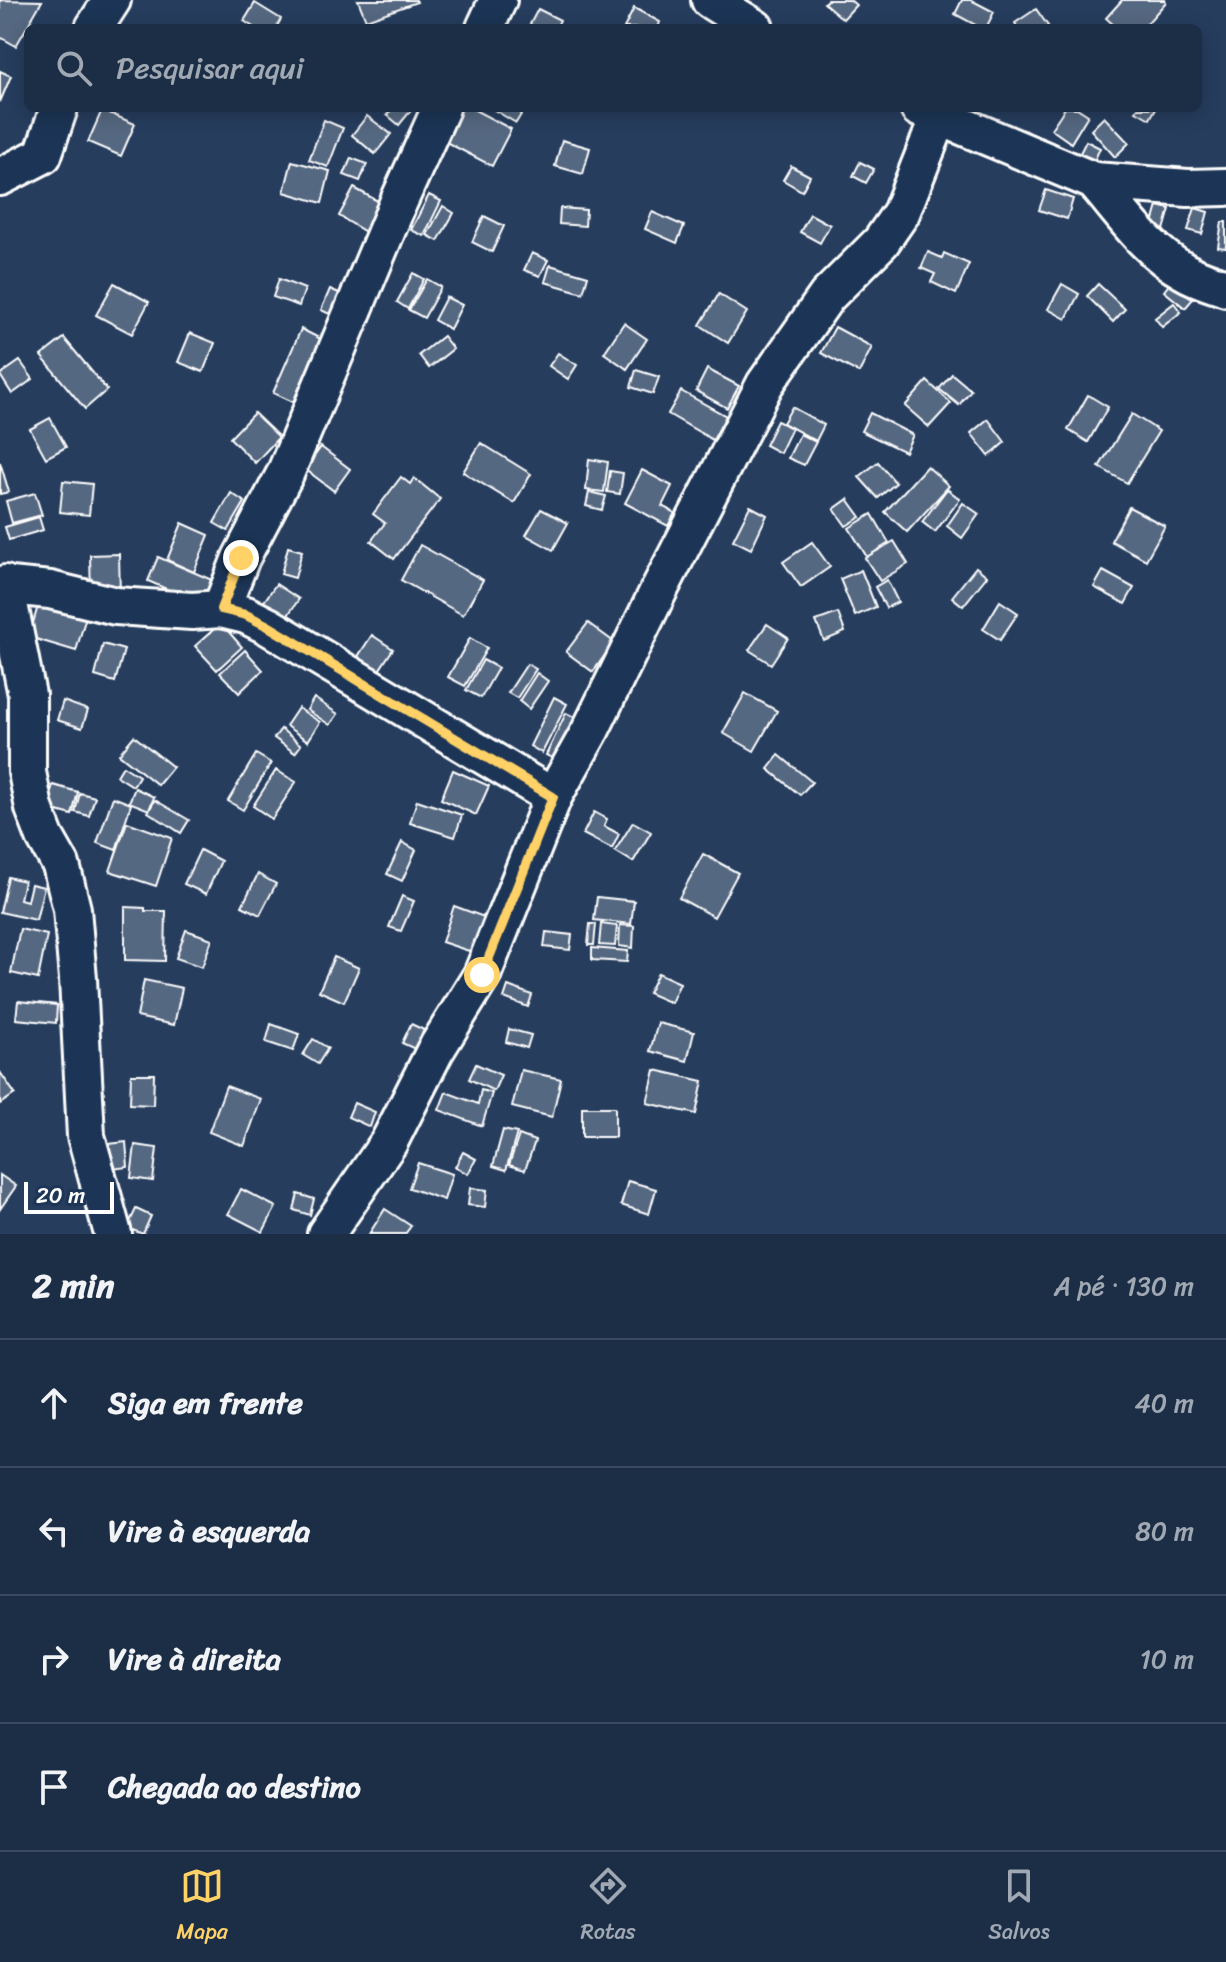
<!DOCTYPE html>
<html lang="pt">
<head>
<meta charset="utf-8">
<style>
  body { margin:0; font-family:Sriracha,sans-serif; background:#25364d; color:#f1f3f6 }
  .scale { position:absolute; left:24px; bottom:20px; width:90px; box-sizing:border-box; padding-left:8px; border:4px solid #fff; border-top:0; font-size:22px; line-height:28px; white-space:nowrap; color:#fff; -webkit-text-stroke:6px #1d3557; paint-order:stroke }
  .stop { position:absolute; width:24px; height:24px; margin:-18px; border:6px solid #ffd166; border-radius:50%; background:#fff }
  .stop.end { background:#ffd166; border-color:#fff; box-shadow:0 2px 8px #0008 }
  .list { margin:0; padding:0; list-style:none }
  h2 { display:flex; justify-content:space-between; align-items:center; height:104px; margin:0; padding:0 32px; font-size:34px }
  h2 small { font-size:26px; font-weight:400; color:#a0a8b3 }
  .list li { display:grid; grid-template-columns:52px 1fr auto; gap:24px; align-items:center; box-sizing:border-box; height:128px; padding:0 32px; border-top:2px solid #3a4a5f }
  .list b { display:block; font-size:30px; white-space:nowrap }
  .list em { font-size:26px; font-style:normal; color:#a0a8b3 }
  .icon { flex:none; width:44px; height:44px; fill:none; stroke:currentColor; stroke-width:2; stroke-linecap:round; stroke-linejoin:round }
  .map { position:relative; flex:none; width:1226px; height:1234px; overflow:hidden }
  .search { position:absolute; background:#1c2e46; box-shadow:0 4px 20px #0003; left:24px; right:24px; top:24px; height:88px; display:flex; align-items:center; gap:20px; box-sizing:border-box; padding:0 28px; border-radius:12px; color:#a0a8b3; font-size:30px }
  .sheet { height:616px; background:#1c2e46 }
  nav { display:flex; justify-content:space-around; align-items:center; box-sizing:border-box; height:112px; border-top:2px solid #3a4a5f; background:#1c2e46; font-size:22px; color:#a0a8b3 }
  nav a { display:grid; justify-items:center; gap:4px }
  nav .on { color:#ffd166 }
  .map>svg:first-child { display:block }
</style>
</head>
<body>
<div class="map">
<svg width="1226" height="1234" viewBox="0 0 1226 1234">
  <rect width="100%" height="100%" fill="#263d5e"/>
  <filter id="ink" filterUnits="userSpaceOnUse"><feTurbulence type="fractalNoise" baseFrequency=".0125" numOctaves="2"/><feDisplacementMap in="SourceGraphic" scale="16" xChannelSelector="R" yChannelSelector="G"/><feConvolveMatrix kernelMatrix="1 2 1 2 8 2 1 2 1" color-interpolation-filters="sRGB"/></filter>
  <g filter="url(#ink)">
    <!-- building -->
    <g fill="#556781" stroke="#fff" stroke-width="2">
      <path d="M0 0 42 1 16 46 0 37Z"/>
      <path d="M358 0H416L417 2 366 20Z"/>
      <path d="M827 0H850L856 5 843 19 824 3Z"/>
      <path d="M962 0H971L994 12 986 28H981L955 14Z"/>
      <path d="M1122 0H1165L1166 2 1143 28H1117L1106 18Z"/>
      <path d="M255 3 281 19 276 28H255L244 21Z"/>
      <path d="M634 8 660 22 658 28H624Z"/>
      <path d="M538 9 560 20 556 28H528Z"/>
      <path d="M1036 9 1048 26 1046 28H1018L1015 23Z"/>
      <path d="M0 71 11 76 0 102Z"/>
      <path d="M393 108H413L399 125 387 115Z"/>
      <path d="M460 108H471L511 129 492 166 444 141Z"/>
      <path d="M491 108H525L516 123Z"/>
      <path d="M1065 108H1077L1088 115 1071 143 1051 129Z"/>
      <path d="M1138 108H1156L1150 119 1136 111Z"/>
      <path d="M102 110 135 124 121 156 88 142Z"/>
      <path d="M367 116 391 134 375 154 352 135Z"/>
      <path d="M1104 117 1129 143 1115 157 1091 130Z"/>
      <path d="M324 120 343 128 328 167 309 160Z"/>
      <path d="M562 140 590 148 583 174 555 166Z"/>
      <path d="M1086 141 1100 148 1092 166 1077 159Z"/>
      <path d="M351 158 367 164 360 181 344 175Z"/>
      <path d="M292 161 330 171 322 203 284 192Z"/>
      <path d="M860 162 874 169 866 183 853 176Z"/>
      <path d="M791 166 810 176 802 191 783 180Z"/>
      <path d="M354 188 385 205 369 234 339 216Z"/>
      <path d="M1046 190 1073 199 1067 219 1039 210Z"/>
      <path d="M429 195 441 201 424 236 411 230Z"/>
      <path d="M443 206 454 213 438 241 427 235Z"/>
      <path d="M1158 206 1170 209 1164 230 1152 227Z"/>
      <path d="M560 208 586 210 585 226 559 224Z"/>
      <path d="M1195 208 1208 212 1202 234 1188 230Z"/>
      <path d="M652 212 684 226 677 243 645 229Z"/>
      <path d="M810 214 830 225 820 243 800 232Z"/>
      <path d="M484 216 504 226 492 252 472 242Z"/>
      <path d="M1222 222H1226V248L1218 247Z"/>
      <path d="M928 252 942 258 944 253 969 264 956 294 931 282 935 274 921 268Z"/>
      <path d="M532 253 548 260 540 276 524 270Z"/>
      <path d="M550 265 588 276 583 293 545 282Z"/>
      <path d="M413 273 424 279 408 309 397 302Z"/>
      <path d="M279 279 305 289 299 306 273 297Z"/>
      <path d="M427 279 441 287 424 318 409 310Z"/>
      <path d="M1171 282 1193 299 1185 308 1164 291Z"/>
      <path d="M114 283 149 302 132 334 96 315Z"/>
      <path d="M1062 284 1079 294 1066 319 1048 309Z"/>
      <path d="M1098 284 1125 309 1113 322 1087 296Z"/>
      <path d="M330 289 355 300 345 321 321 310Z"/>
      <path d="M719 294 747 312 728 343 700 325Z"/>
      <path d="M446 297 462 305 450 329 434 320Z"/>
      <path d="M1174 303 1181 312 1162 327 1155 318Z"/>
      <path d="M624 323 647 339 627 369 604 353Z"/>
      <path d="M835 327 872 347 859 373 821 353Z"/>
      <path d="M301 329 321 339 293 402 273 393Z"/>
      <path d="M190 333 215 343 203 372 178 362Z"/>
      <path d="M443 336 453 349 429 368 419 355Z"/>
      <path d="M64 338 107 390 85 409 41 356Z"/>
      <path d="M558 353 577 365 568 379 549 366Z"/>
      <path d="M20 361 33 379 12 394 0 375Z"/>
      <path d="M707 369 739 386 727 408 696 391Z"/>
      <path d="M636 370 659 377 653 394 631 387Z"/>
      <path d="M952 374 971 390 959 405 939 389Z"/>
      <path d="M927 381 951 403 929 427 905 406Z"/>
      <path d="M681 391 726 416 713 440 668 414Z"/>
      <path d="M1088 395 1108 407 1088 442 1068 430Z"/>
      <path d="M792 407 824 425 816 441 783 423Z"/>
      <path d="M254 413 279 437 255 463 230 438Z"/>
      <path d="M870 413 913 435 905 452 861 431Z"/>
      <path d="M1132 414 1159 431 1127 483 1099 467Z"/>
      <path d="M50 418 66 447 46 458 30 429Z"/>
      <path d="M988 419 1005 442 989 456 971 433Z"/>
      <path d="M777 421 792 428 780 453 765 445Z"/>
      <path d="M800 434 816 442 804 465 788 458Z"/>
      <path d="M481 443 531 474 514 503 463 472Z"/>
      <path d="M321 447 350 469 334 491 305 469Z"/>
      <path d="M589 459 608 462 604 492 586 490Z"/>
      <path d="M0 462 9 492 0 494Z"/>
      <path d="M878 462 896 483 878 498 859 477Z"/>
      <path d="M927 466 949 486 907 532 885 512Z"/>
      <path d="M642 470 672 486 662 506 675 513 668 526 625 503Z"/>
      <path d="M610 471 623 473 620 494 607 492Z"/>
      <path d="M401 477 410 484 414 478 440 499 394 559 371 541 385 523 373 514Z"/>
      <path d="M63 481 92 484 89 515 60 512Z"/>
      <path d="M947 489 960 499 935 532 922 522Z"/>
      <path d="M589 492 606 496 602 510 586 506Z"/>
      <path d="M35 493 42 515 12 523 6 501Z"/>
      <path d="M231 493 245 502 228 531 214 523Z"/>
      <path d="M848 499 861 517 846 526 834 509Z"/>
      <path d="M963 503 979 514 962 538 947 526Z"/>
      <path d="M750 506 767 515 751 549 733 540Z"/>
      <path d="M1129 507 1165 526 1146 560 1111 541Z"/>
      <path d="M541 509 568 523 553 550 526 535Z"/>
      <path d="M872 514 889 543 867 557 849 528Z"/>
      <path d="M39 517 43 530 9 540 5 527Z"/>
      <path d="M182 523 209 535 194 572 167 560Z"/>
      <path d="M894 541 908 564 880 581 865 558Z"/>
      <path d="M812 542 830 567 801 587 783 562Z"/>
      <path d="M420 545 483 580 463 615 401 580Z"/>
      <path d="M288 547 302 551 295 578 281 574Z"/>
      <path d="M119 554 120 595 91 596 90 555Z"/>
      <path d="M158 557 212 580 201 604 148 581Z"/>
      <path d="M976 567 987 576 963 606 952 597Z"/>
      <path d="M861 570 876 607 855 616 840 579Z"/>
      <path d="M1103 571 1134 588 1125 604 1094 587Z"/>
      <path d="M887 580 898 602 886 608 875 587Z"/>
      <path d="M276 584 299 599 286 618 263 603Z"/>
      <path d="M40 599 87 613 76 651 29 637Z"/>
      <path d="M1000 601 1018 613 1000 640 983 629Z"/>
      <path d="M838 613 845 632 824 641 816 621Z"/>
      <path d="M221 623 242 647 217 670 195 646Z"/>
      <path d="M588 623 614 642 593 672 566 652Z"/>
      <path d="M767 624 788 638 771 664 749 650Z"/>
      <path d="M372 635 393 649 374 678 353 664Z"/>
      <path d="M470 638 487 648 465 686 448 677Z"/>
      <path d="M103 644 124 650 115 682 95 676Z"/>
      <path d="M245 650 263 670 239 693 220 673Z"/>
      <path d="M483 660 498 668 481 698 466 690Z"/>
      <path d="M527 664 536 669 517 698 508 693Z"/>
      <path d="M537 673 548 681 529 709 519 701Z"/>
      <path d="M745 693 777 711 754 751 723 733Z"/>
      <path d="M554 697 567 704 542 753 530 746Z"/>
      <path d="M314 698 338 714 330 725 307 710Z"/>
      <path d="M63 701 88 710 82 728 57 720Z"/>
      <path d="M298 708 320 722 308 741 286 726Z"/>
      <path d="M566 713 576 718 556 760 546 755Z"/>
      <path d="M281 729 301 745 295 753 274 738Z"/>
      <path d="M134 736 173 767 158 785 119 754Z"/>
      <path d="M256 754 271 763 243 810 228 801Z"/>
      <path d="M779 755 812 782 800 795 768 769Z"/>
      <path d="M123 766 139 776 133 786 117 776Z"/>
      <path d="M276 770 296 782 272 819 253 806Z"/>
      <path d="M453 770 489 786 476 815 441 799Z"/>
      <path d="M53 785 78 792 72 815 46 808Z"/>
      <path d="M135 788 154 797 149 810 129 802Z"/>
      <path d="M80 793 95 797 89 816 75 812Z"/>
      <path d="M113 797 131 804 116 850 97 843Z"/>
      <path d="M155 800 189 820 181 833 148 812Z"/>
      <path d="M417 800 462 815 455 837 410 823Z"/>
      <path d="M594 812 607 819 604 826 619 834 612 849 583 834Z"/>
      <path d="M127 822 172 838 156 886 110 871Z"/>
      <path d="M633 822 651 832 633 862 615 851Z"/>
      <path d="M402 842 416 850 402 881 387 874Z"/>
      <path d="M200 850 221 861 206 894 184 884Z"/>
      <path d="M703 854 738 873 714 917 679 898Z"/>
      <path d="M258 874 276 884 260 915 242 906Z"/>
      <path d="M8 877 24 881 20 899 27 901 31 884 44 887 36 920 0 912Z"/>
      <path d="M402 896 414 901 401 931 389 927Z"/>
      <path d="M597 897 634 901 631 924 594 920Z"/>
      <path d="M454 906 487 918 475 953 442 942Z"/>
      <path d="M125 907 145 908V911H166L165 961 125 960Z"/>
      <path d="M590 924H596L594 945H588Z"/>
      <path d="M601 924 617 926 615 946 599 945Z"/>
      <path d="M620 925 634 926 633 948 619 946Z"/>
      <path d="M20 929 47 935 38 979 11 973Z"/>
      <path d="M186 930 212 939 202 967 176 958Z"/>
      <path d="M546 932 572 935 570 950 544 947Z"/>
      <path d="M592 948 628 951 627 962 592 960Z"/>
      <path d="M334 957 359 968 344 1002 319 991Z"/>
      <path d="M658 973 680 983 671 1003 648 993Z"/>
      <path d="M144 980 182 988 174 1025 137 1017Z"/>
      <path d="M508 986 532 995 528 1007 504 998Z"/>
      <path d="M18 1001 57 1005 56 1023 16 1019Z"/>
      <path d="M658 1023 694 1032 687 1061 650 1051Z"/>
      <path d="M271 1024 299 1034 293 1051 266 1042Z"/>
      <path d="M411 1024 424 1030 415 1049 402 1043Z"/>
      <path d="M509 1029 531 1035 527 1048 506 1042Z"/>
      <path d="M313 1039 328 1048 318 1064 303 1055Z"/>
      <path d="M476 1064 501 1075 494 1091 469 1079Z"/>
      <path d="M521 1070 561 1079 552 1117 512 1107Z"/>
      <path d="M655 1070 703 1081 696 1114 647 1103Z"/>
      <path d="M0 1072 15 1094 0 1104Z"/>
      <path d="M131 1074H154L153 1105 130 1104Z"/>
      <path d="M226 1086 261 1099 244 1146 209 1132Z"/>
      <path d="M481 1090 492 1093 482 1126 439 1110 446 1092 478 1104Z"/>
      <path d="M354 1103 375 1112 370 1127 348 1117Z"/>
      <rect x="582" y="1107" width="33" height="30"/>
      <path d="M503 1130 517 1133 506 1170 493 1166Z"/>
      <path d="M519 1135 535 1141 525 1170 509 1165Z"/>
      <path d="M126 1142 128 1167 112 1169 109 1144Z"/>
      <path d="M135 1145 157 1148 153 1181 131 1178Z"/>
      <path d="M463 1152 476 1159 468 1174 455 1167Z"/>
      <path d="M418 1163 452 1174 444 1200 409 1188Z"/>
      <path d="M0 1175 16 1186 0 1209Z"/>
      <path d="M628 1181 656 1189 649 1214 621 1205Z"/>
      <path d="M470 1188 487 1190 485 1207 468 1205Z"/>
      <path d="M241 1189 276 1207 263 1232 228 1214Z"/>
      <path d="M298 1194 314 1199 310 1215 294 1210Z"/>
      <path d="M136 1209 151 1216 143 1234 127 1228Z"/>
      <path d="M385 1209 411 1226 405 1234H369Z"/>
    </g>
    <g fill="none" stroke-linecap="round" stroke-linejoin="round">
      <defs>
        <g id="minor">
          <path d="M710 0 755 28"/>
          <path d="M94 28 112 0"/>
          <path d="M485 28 498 0"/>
          <path d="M441 108 399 201 285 474 241 558 221 609 246 615 268 626 553 797"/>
          <path d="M919 108 1094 181 1188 188 1226 187"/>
          <path d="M0 177 43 155 59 108"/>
          <path d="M1094 181C1122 213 1147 251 1184 271 1197 279 1212 283 1226 288"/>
          <path d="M5 584 27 695V772L34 808 45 837 61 865 72 909 78 979 86 1136 113 1234"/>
          <path d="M0 585 50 590 116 606 192 611 221 609"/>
          <path d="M326 1234 389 1142 435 1051 482 975 553 797 590 731 658 592 765 384 827 296 881 242 901 213 939 117"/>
        </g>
      </defs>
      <!-- minor casing -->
      <use href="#minor" stroke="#fff" stroke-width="42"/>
      <!-- minor -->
      <use href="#minor" stroke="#1d3557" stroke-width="36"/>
    </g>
  </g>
  <g fill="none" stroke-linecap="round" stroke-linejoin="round" filter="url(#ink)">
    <!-- route -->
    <path stroke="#ffd166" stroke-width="10" d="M241 558 221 609 246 615 268 626 553 797 482 975"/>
  </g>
</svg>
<div class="scale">20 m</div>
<div class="stop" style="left:482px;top:975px"></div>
<div class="stop end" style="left:241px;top:558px"></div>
<div class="search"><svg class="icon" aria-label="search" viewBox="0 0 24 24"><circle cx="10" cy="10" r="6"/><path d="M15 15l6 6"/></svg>Pesquisar aqui</div>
</div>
<section class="sheet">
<h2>2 min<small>A pé · 130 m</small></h2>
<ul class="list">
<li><svg class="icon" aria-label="ahead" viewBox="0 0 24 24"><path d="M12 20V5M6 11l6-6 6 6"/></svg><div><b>Siga em frente</b></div><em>40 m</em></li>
<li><svg class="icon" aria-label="left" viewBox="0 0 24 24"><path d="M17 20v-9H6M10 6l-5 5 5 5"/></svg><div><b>Vire à esquerda</b></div><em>80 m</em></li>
<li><svg class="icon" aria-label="right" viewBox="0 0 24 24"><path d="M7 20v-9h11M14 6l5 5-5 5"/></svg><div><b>Vire à direita</b></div><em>10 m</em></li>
<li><svg class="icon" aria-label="arrive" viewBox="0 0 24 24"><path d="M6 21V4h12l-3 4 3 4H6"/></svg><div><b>Chegada ao destino</b></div></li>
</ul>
</section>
<nav>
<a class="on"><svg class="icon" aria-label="map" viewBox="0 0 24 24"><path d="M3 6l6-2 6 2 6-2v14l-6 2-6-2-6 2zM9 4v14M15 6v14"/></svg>Mapa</a>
<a><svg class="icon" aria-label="directions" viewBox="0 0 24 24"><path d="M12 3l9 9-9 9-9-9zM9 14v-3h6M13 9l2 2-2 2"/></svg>Rotas</a>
<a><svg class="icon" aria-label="saved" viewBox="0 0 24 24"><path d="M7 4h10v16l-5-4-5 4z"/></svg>Salvos</a>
</nav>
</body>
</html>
